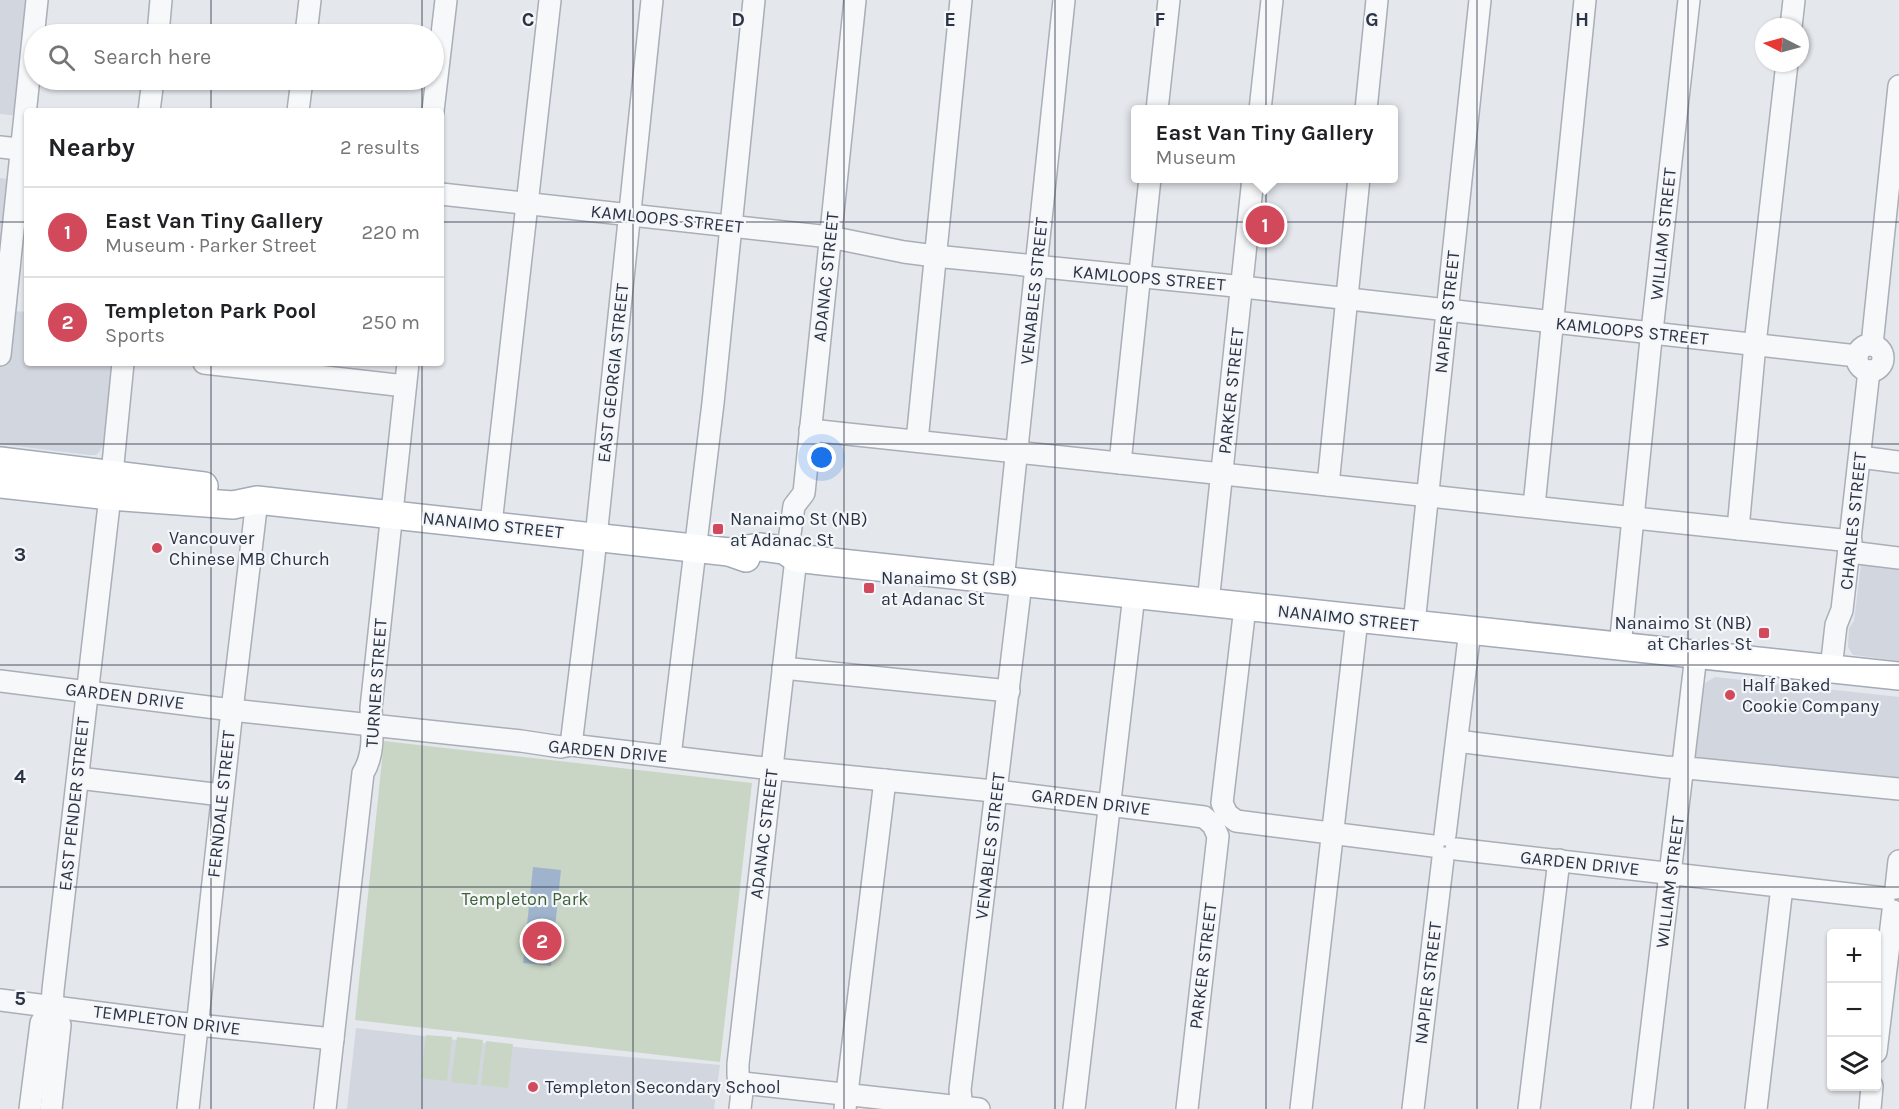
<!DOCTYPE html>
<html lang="en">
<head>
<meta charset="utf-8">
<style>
  body { margin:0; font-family:Karla,sans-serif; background:#f2f2f2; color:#202124 }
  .controls { position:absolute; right:18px; bottom:18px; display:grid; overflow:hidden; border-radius:6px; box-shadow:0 2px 4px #0004 }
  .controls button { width:54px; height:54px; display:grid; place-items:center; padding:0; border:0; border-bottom:2px solid #e0e0e0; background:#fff; color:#202124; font:30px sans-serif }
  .compass { position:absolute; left:1755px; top:18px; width:54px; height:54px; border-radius:50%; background:#fff; box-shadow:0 2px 4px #0004; rotate:276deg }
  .you { position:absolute; left:822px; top:458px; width:21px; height:21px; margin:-15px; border:4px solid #fff; border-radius:50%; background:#1a73e8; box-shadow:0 0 0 9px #1a73e833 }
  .badge { display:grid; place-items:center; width:39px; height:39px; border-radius:50%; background:#d1495b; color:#fff; font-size:20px; font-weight:700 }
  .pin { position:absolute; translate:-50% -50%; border:3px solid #fff; box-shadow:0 2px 6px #0006 }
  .popup { position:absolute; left:1131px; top:105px; width:267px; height:78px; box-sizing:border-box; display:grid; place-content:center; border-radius:6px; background:#fff; filter:drop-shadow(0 2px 4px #0005); font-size:20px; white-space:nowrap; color:#757577 }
  .popup b { font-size:22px; color:#202124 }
  .popup::after { content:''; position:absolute; left:50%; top:100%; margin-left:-12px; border:12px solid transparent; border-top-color:#fff }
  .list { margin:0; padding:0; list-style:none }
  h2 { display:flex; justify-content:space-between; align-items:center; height:78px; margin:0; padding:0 24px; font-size:26px }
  h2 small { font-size:20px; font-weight:400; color:#757577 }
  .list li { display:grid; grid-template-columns:39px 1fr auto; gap:18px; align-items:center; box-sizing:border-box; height:90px; padding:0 24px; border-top:2px solid #e0e0e0 }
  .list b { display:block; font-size:22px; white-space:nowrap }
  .list p { margin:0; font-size:20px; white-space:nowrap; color:#757577 }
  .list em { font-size:20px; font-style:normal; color:#757577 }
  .icon { flex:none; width:33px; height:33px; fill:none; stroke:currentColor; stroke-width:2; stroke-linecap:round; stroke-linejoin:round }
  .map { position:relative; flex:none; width:1899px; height:1109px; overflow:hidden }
  .search { position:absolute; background:#fff; box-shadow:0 2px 4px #0004; left:24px; top:24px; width:420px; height:66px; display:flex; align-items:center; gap:15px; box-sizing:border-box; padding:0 21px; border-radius:33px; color:#757577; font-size:22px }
  .panel { position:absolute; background:#fff; box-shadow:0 2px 4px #0004; left:24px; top:108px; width:420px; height:258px; border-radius:6px }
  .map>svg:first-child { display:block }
</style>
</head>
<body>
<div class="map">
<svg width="1899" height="1109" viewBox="0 0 1899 1109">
  <rect width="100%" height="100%" fill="#e4e7ec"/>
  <!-- built -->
  <g fill="#d2d6de">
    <path d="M0 0H37L20 116 0 114Z"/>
    <path d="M0 178 13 180 0 303Z"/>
    <path d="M0 310 27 312V363H113L103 445 99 452 96 455H89L0 444Z"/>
    <path d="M1899 562V661L1853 655 1848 647 1849 628 1854 621 1861 564Z"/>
    <path d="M1715 677 1899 697V786L1694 761 1703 688 1705 683Z"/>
    <path d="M356 1028 525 1048 720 1065 714 1109H347Z"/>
  </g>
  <!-- green -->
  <g fill="#c9d6c5">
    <path d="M384 741 752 783 720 1062 355 1020Z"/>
    <path d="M426 1035 452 1037 447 1081 421 1078Z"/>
    <path d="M457 1037 483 1040 477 1085 451 1082Z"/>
    <path d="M486 1041 513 1044 508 1088 481 1085Z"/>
  </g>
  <!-- water -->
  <path fill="#9fb4cc" d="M533 867 561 870 551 966 523 963Z"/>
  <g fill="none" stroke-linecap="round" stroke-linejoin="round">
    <defs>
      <g id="minor">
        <path d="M1791 27 1794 0"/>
        <path d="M158 34 161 0"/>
        <path d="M306 34 310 0"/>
        <path d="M1157 110 1169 0"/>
        <path d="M1260 110 1272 0"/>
        <path d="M1366 110 1377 0"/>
        <path d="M149 111 153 80"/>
        <path d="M298 111 302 80"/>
        <path d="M433 111 446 0"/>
        <path d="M0 147 27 150"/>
        <path d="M441 194 830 237 904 252 935 256 1225 285 1857 356"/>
        <circle cx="1870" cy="358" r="13"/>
        <path d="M1872 345 1899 86"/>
        <path d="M0 355 37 0"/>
        <path d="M204 363 405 386"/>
        <path d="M810 430 1851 541"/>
        <path d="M917 441 961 0"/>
        <path d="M1860 457 1899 462"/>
        <path d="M1120 463 1150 178"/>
        <path d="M112 474 123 363"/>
        <path d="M1328 485 1359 178"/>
        <path d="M1534 506 1585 0"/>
        <path d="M491 524 550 0"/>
        <path d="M1738 529 1755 344 1787 63"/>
        <path d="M784 550 789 541 794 506 804 493 855 0"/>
        <path d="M1850 552 1899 558"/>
        <path d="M1003 581 1064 0"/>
        <path d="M1208 603 1253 178"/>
        <path d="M1245 607 1222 803 1227 814 1236 821 1433 846"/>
        <path d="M1414 624 1480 0"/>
        <path d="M1620 647 1650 349 1689 0"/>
        <path d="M783 668 1009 691"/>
        <path d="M1831 669 1836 625 1842 610 1869 371"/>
        <path d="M0 681 232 710 521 741 561 747 571 745 755 767 1013 793 1204 817 1213 825 1218 836 1187 1109"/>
        <path d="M1457 741 1665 767 1698 769 1899 789"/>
        <path d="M571 745 593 566 652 0"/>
        <path d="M670 756 713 403 754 0"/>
        <path d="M78 778 222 795"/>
        <path d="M1445 835 1470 630"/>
        <path d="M1456 849 1884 898"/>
        <path d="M1896 888 1899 861"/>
        <path d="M0 1000 179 1023 333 1039"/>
        <path d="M1876 1052 1893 911"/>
        <path d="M743 1083 979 1109"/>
        <path d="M30 1109 41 1023 52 1006"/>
        <path d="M51 1109 60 1025 52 1006 53 990 110 496"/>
        <path d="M188 1109 232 710 257 500"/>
        <path d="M325 1109 363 773C375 754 372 730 371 708L408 363"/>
        <path d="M740 1109 743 1083 738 1076V1064L796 558"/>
        <path d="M845 1109 885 780"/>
        <path d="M962 1109 960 1090 1021 583"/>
        <path d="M1074 1109 1134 595"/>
        <path d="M1301 1109 1357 619"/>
        <path d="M1413 1109 1443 858"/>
        <path d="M1529 1109 1559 860"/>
        <path d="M1642 1109 1696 655"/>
        <path d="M1756 1109 1782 887"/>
        <path d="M1870 1109 1872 1086"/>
      </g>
      <g id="major">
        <path d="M0 461 204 486"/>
        <path d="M0 484 110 496 233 505 257 500 729 552 746 558"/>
        <path d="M729 552 760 547 784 550 796 558 822 561 1899 676"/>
      </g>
    </defs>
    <!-- minor casing -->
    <use href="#minor" stroke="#a9aeb7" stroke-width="24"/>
    <!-- major casing -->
    <use href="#major" stroke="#a3abb8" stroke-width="30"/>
    <!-- minor -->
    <use href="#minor" stroke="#f7f8fa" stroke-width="21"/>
    <!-- major -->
    <use href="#major" stroke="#fff" stroke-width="27"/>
  </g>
  <!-- grid -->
  <path fill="none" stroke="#2b3445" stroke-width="1.5" stroke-opacity="0.55" d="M211 0V34M422 0V34M633 0V1109M844 0V1109M1055 0V1109M1266 0V1109M1477 0V1109M1688 0V1109M211 80V111M422 80V111M0 222H27M441 222H1899M211 363V1109M422 363V1109M0 444H1899M0 665H1899M0 887H1899"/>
  <!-- markers -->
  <g fill="#d1495b" stroke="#f4f6f9" stroke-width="2">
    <rect x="712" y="523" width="12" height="12" rx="3"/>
    <circle cx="157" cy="548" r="6"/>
    <rect x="863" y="582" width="12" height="12" rx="3"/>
    <rect x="1758" y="627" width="12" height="12" rx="3"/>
    <circle cx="1730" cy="695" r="6"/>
    <circle cx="533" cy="1087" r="6"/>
  </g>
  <g text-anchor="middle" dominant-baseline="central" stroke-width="4.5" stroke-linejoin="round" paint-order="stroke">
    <!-- street labels -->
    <g font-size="18" fill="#2b3445" stroke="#f4f6f9">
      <text transform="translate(667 219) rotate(6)">KAMLOOPS STREET</text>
      <text transform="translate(1663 234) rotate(-84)">WILLIAM STREET</text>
      <text transform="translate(826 277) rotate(-84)">ADANAC STREET</text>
      <text transform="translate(1149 278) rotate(5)">KAMLOOPS STREET</text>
      <text transform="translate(1034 291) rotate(-84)">VENABLES STREET</text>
      <text transform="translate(1447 312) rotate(-84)">NAPIER STREET</text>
      <text transform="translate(1632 331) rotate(6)">KAMLOOPS STREET</text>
      <text transform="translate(613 373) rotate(-84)">EAST GEORGIA STREET</text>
      <text transform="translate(1231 391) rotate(-84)">PARKER STREET</text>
      <text transform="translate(1853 521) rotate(-84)">CHARLES STREET</text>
      <text transform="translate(493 525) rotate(6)">NANAIMO STREET</text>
      <text transform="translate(1348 618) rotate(6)">NANAIMO STREET</text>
      <text transform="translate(376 683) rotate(-86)">TURNER STREET</text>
      <text transform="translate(125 696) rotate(7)">GARDEN DRIVE</text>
      <text transform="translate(608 751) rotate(5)">GARDEN DRIVE</text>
      <text transform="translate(1091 802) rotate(7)">GARDEN DRIVE</text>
      <text transform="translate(74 804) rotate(-84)">EAST PENDER STREET</text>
      <text transform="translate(221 804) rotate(-84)">FERNDALE STREET</text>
      <text transform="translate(764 834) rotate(-83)">ADANAC STREET</text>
      <text transform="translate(990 846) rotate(-83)">VENABLES STREET</text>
      <text transform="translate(1580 863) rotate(6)">GARDEN DRIVE</text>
      <text transform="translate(1670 882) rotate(-83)">WILLIAM STREET</text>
      <text transform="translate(1203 966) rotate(-83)">PARKER STREET</text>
      <text transform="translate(1428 983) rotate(-83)">NAPIER STREET</text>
      <text transform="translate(167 1020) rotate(7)">TEMPLETON DRIVE</text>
    </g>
    <!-- poi labels -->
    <g font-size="18" fill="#2b3445" stroke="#f4f6f9" text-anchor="start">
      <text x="730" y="519">Nanaimo St (NB)<tspan x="730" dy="21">at Adanac St</tspan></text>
      <text x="169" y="538">Vancouver<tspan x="169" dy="21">Chinese MB Church</tspan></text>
      <text x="881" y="578">Nanaimo St (SB)<tspan x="881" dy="21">at Adanac St</tspan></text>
      <text x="1752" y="623" text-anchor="end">Nanaimo St (NB)<tspan x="1752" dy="21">at Charles St</tspan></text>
      <text x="1742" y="685">Half Baked<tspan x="1742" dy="21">Cookie Company</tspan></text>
      <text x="545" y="1087">Templeton Secondary School</text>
    </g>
    <!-- park labels -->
    <g font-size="18" fill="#3f6138" stroke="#f4f6f9">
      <text x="525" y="899">Templeton Park</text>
    </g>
  </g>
  <g font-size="20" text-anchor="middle" font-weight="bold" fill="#2b3445" stroke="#f4f6f9" stroke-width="4.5" stroke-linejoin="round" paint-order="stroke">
    <text x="528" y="26">C</text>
    <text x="738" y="26">D</text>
    <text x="950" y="26">E</text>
    <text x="1160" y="26">F</text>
    <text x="1372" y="26">G</text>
    <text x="1582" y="26">H</text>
    <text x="20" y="561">3</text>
    <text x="20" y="783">4</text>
    <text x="20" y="1005">5</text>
  </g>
</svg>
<div class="controls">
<button>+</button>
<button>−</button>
<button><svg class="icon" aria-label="layers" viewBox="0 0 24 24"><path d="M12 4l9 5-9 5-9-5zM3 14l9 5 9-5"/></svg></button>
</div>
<svg class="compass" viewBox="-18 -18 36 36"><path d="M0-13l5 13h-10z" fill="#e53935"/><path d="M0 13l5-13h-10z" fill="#757577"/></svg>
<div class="you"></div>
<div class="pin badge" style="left:1265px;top:225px">1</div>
<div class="popup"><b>East Van Tiny Gallery</b>Museum</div>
<div class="pin badge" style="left:542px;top:941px">2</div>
<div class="search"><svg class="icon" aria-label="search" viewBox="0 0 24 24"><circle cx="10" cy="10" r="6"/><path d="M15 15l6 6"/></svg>Search here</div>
<section class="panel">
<h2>Nearby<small>2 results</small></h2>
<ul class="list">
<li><span class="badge">1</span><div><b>East Van Tiny Gallery</b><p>Museum · Parker Street</p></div><em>220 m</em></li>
<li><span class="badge">2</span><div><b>Templeton Park Pool</b><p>Sports</p></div><em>250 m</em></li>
</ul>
</section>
</div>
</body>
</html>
